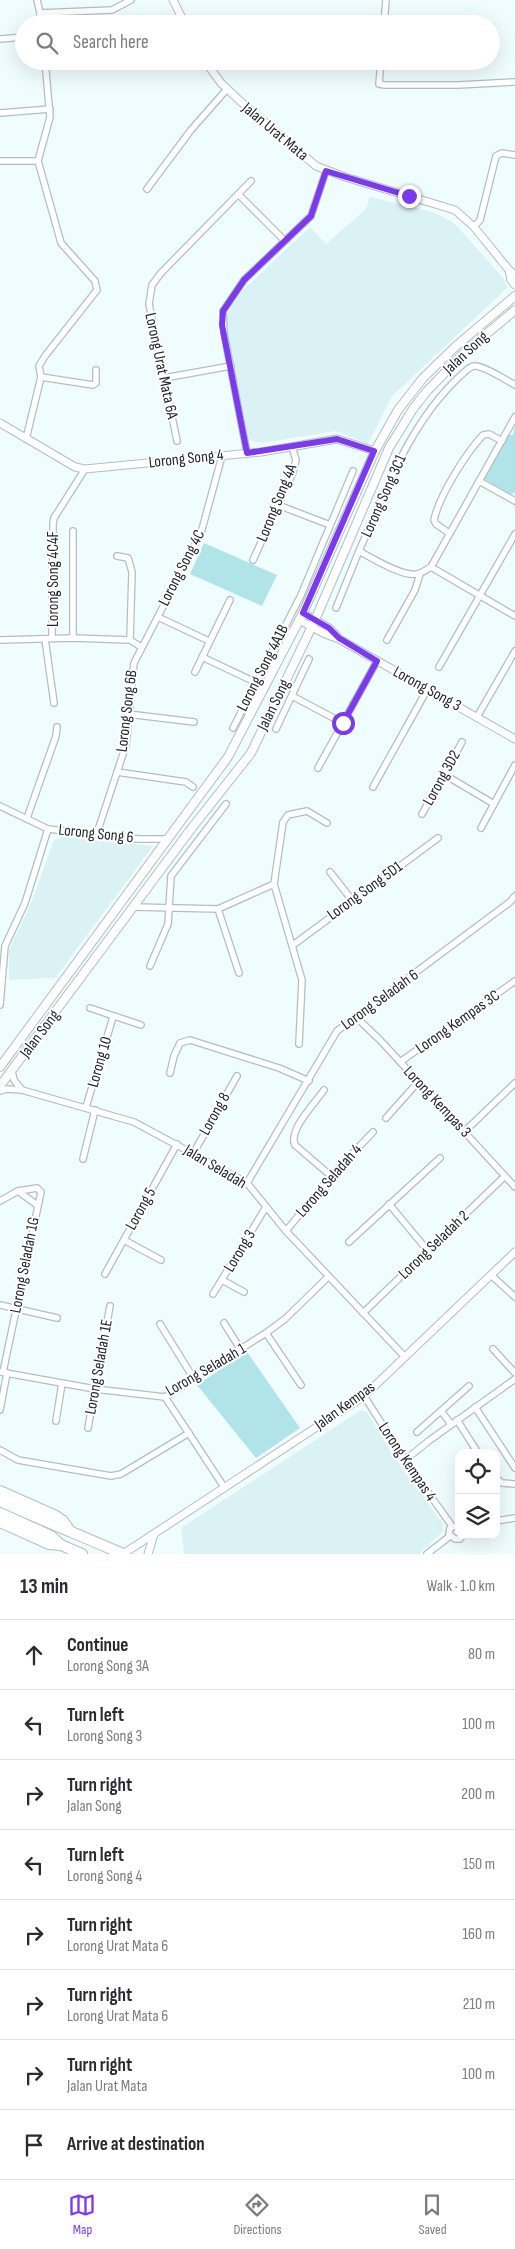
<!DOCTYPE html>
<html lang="en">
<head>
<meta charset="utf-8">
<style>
  body { margin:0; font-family:"Sofia Sans Condensed",sans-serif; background:#f7f7f7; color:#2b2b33 }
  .controls { position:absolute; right:15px; bottom:15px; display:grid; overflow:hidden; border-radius:10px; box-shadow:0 5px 20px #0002 }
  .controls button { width:45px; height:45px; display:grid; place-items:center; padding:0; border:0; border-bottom:1px solid #e1e1e2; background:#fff; color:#2b2b33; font:25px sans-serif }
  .stop { position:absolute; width:15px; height:15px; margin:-11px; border:4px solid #7c3aed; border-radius:50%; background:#fff }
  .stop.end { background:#7c3aed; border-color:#fff; box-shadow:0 1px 5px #0008 }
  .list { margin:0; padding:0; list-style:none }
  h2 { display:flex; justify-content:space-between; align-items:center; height:65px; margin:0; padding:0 20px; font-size:21px }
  h2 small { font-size:16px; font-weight:400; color:#7c7c81 }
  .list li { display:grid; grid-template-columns:32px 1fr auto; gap:15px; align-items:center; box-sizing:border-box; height:70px; padding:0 20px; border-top:1px solid #e1e1e2 }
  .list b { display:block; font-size:19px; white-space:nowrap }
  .list p { margin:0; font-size:16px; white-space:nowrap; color:#7c7c81 }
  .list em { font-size:16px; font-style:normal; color:#7c7c81 }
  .icon { flex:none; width:28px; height:28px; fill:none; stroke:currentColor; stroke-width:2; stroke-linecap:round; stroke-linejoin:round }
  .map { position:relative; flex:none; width:515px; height:1554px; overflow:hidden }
  .search { position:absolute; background:#fff; box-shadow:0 5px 20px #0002; left:15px; right:15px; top:15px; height:55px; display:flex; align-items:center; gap:12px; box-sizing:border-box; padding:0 18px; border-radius:28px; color:#7c7c81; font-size:19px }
  .sheet { height:625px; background:#fff }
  nav { display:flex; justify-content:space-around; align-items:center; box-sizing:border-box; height:70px; border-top:1px solid #e1e1e2; background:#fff; font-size:14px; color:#7c7c81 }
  nav a { display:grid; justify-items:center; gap:2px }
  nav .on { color:#7c3aed }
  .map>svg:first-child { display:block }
</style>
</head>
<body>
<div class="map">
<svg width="515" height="1554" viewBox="0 0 515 1554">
  <rect width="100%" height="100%" fill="#f0fdff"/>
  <!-- built -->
  <g fill="#daf2f4">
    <path d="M370 197 433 212 454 223 505 280 507 288 392 396 368 444 336 431 262 443 249 440 225 317 242 291 310 227 326 244 366 209Z"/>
    <path d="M63 837 153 846 55 978 9 980V950L32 901 54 840Z"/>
    <path d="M361 1410 367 1412 394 1457 443 1524 442 1532 419 1554H184L181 1528Z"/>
  </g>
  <!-- green -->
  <g fill="#b0e4e9">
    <path d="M515 424V493L510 494 484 479 509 435H513Z"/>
    <path d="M204 543 277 575 262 606 190 574Z"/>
    <path d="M247 1352 300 1428 256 1458 197 1385Z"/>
  </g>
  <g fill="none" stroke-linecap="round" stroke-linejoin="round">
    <defs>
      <g id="minor">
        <path d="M37 0 40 13"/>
        <path d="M41 24 40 13 112 10 131 0"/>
        <path d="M384 24 386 0"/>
        <path d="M0 39 24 37"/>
        <path d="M381 61 379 84 385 85H458L515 82"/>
        <path d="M0 113 50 109"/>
        <path d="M0 161H38"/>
        <path d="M147 189 191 130 227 89"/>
        <path d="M239 195 285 241"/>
        <path d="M474 227 480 220 496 156 502 153 515 155"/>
        <path d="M41 377 39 366 45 356 97 290 95 281 61 243 38 161 50 117 45 61"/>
        <path d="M164 378 231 366"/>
        <path d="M515 385C506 380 483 365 474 366 468 367 463 374 459 377 409 424 386 490 359 551 372 558 407 580 420 573 424 572 427 569 431 567L515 616"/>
        <path d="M26 439 41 377 93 385 96 383V370"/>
        <path d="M177 441 149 304 152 285 161 273 251 181"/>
        <path d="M247 453 224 333 223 311 244 280 311 216 326 171"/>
        <path d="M479 481 515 501"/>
        <path d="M278 505 330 525"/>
        <path d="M449 533 436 524 434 520C439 496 466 453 483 435L489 434 502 441"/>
        <path d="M117 556 128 558 132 572 130 640"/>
        <path d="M253 560 293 472 296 460 292 447"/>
        <path d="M431 567 515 417"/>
        <path d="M336 608 359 551"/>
        <path d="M158 617 209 641"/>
        <path d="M52 638 53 524 54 518 85 469"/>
        <path d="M73 638V531"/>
        <path d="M45 639 54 703"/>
        <path d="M0 640 73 638 130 640 141 647"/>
        <path d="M387 640 415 590 420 574"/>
        <path d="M202 657 255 682"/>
        <path d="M439 667 515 534"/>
        <path d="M195 672 230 600"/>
        <path d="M292 696 343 723"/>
        <path d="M128 714 194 722"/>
        <path d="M477 717 515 651"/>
        <path d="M233 728 301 595 353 471"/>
        <path d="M276 729 309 659"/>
        <path d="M318 768 377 661"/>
        <path d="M117 772 186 782 193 787"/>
        <path d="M445 775 494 804"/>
        <path d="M373 787 427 690"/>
        <path d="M0 806 48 829 139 839H167"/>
        <path d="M422 814 462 742"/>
        <path d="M27 818 56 736 57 727"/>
        <path d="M481 828 515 765"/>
        <path d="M97 833 126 745 134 663 201 533 222 456"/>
        <path d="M330 872 352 900"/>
        <path d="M134 907 218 909 274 884"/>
        <path d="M218 909 239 973"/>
        <path d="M293 945 438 838"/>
        <path d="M150 966 168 924 171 876 226 804"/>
        <path d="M0 1005 5 946 25 903 48 829"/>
        <path d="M90 1008 141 1025"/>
        <path d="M357 1018 381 1041 515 1187"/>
        <path d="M299 1044 302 980 274 884 283 822 288 815 307 811 327 823"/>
        <path d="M400 1062 515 981"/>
        <path d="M12 1071 14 1080 22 1090"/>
        <path d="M170 1073 174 1056 180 1043 190 1040 279 1068 309 1081"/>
        <path d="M324 1090C315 1103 288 1130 295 1145L331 1176"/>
        <path d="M0 1091 7 1089 22 1090 134 1122 247 1183 286 1231 404 1356"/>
        <path d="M86 1107 113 1017"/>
        <path d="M386 1118 419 1081"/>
        <path d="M464 1132 515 1083"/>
        <path d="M194 1152 237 1076"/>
        <path d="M83 1159 95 1110"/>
        <path d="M247 1183 337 1031 510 902 515 896"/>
        <path d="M18 1191 37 1205"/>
        <path d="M0 1201 18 1191 37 1188 41 1192 3 1372"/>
        <path d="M389 1204 428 1251"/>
        <path d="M286 1231 331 1176 373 1132"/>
        <path d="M124 1240 161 1260"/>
        <path d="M349 1242 440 1158"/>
        <path d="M105 1274 177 1144"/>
        <path d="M491 1275 515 1297"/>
        <path d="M222 1280 244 1292"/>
        <path d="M213 1294 266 1207"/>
        <path d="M0 1305 57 1318"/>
        <path d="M363 1313 505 1176"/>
        <path d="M224 1323 241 1350"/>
        <path d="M160 1324 194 1379"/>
        <path d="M266 1333 301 1385"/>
        <path d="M493 1349 515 1373"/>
        <path d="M0 1372 95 1389 165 1397 266 1333 285 1319 328 1277"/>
        <path d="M364 1396 405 1460 452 1526"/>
        <path d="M165 1397 224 1487"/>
        <path d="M475 1407 515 1468"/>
        <path d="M0 1410 7 1373"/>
        <path d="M441 1411 451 1424"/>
        <path d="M457 1420 478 1453"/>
        <path d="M56 1421 62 1383"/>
        <path d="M88 1428 110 1306"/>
        <path d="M417 1432 469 1386"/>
        <path d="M0 1450 18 1460 111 1476 121 1474 189 1433"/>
        <path d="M405 1460 430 1440 515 1379"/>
        <path d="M496 1478 502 1483 515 1484"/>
        <path d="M496 1521 515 1518"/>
        <path d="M459 1525 450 1528 449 1534 455 1539H460L463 1535"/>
        <path d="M427 1554 450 1536"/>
      </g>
      <g id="tertiary">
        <path d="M173 0 185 24"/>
        <path d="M205 61 221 83 240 101 316 166 345 177 455 210 474 227 509 270 515 275"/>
        <path d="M509 270 511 280 515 285"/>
        <path d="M0 423 75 467 85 469 261 452 337 439 375 451"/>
        <path d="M303 613 329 628 337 636"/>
        <path d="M299 620 325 634 339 639 515 739"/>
        <path d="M123 1554 364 1396 515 1252"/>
        <path d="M148 1554 154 1534"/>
      </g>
      <g id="secondary">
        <path d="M0 1067 228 757 303 613 375 451 398 410 423 378 456 346 515 296"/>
        <path d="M0 1086 191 829 251 753 315 620 389 448 413 409 427 391 464 353 515 310"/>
      </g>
      <g id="trunk">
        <path d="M0 1491 56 1516 63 1521 70 1531"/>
        <path d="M0 1501C41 1520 82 1536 123 1554"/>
        <path d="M0 1513 51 1536 61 1545 82 1554"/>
        <path d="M0 1522 49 1544 61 1545"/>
      </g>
    </defs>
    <!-- minor casing -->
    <use href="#minor" stroke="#b2bfc1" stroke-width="8"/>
    <!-- tertiary casing -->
    <use href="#tertiary" stroke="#b2bfc1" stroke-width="9"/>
    <!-- secondary casing -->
    <use href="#secondary" stroke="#b2bfc1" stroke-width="10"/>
    <!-- trunk casing -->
    <use href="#trunk" stroke="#b2bfc1" stroke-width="12"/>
    <!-- minor -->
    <use href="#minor" stroke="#fff" stroke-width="5.5"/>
    <!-- tertiary -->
    <use href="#tertiary" stroke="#fff" stroke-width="7"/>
    <!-- secondary -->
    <use href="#secondary" stroke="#fff" stroke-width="8"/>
    <!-- trunk -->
    <use href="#trunk" stroke="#fff" stroke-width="10"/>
  </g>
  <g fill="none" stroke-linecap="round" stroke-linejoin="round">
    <!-- route -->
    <path stroke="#7c3aed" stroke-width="6" d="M343 723 377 661 339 638 329 628 303 613 374 451 337 439 247 453 222 325 223 311 244 280 311 216 326 171 409 196"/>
  </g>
  <g text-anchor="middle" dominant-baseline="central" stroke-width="4" stroke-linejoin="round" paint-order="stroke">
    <!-- street labels -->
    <g font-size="16" fill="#212627" stroke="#fff">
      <text transform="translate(275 132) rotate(40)">Jalan Urat Mata</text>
      <text transform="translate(466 353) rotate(-43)">Jalan Song</text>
      <text transform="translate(161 366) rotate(78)">Lorong Urat Mata 6A</text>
      <text transform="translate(186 459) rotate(-6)">Lorong Song 4</text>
      <text transform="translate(384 496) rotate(-66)">Lorong Song 3C1</text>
      <text transform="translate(277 503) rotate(-68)">Lorong Song 4A</text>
      <text transform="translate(182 568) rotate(-63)">Lorong Song 4C</text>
      <text transform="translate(53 579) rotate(-90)">Lorong Song 4C4F</text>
      <text transform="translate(263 668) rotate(-63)">Lorong Song 4A1B</text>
      <text transform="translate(427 689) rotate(29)">Lorong Song 3</text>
      <text transform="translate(274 705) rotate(-64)">Jalan Song</text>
      <text transform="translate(127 711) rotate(-83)">Lorong Song 6B</text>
      <text transform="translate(442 778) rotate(-61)">Lorong 3D2</text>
      <text transform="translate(96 834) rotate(6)">Lorong Song 6</text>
      <text transform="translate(365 891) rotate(-36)">Lorong Song 5D1</text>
      <text transform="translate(380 1000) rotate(-36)">Lorong Seladah 6</text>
      <text transform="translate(458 1022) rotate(-35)">Lorong Kempas 3C</text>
      <text transform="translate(40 1034) rotate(-53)">Jalan Song</text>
      <text transform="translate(100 1062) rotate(-74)">Lorong 10</text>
      <text transform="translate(437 1102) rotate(47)">Lorong Kempas 3</text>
      <text transform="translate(215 1114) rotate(-61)">Lorong 8</text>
      <text transform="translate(215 1167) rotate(31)">Jalan Seladah</text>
      <text transform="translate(329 1181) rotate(-49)">Lorong Seladah 4</text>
      <text transform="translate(141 1209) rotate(-61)">Lorong 5</text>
      <text transform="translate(434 1245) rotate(-44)">Lorong Seladah 2</text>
      <text transform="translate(240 1251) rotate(-59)">Lorong 3</text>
      <text transform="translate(25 1265) rotate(-79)">Lorong Seladah 1G</text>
      <text transform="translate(99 1367) rotate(-80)">Lorong Seladah 1E</text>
      <text transform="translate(206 1370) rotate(-30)">Lorong Seladah 1</text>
      <text transform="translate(345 1406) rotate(-36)">Jalan Kempas</text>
      <text transform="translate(407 1462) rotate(56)">Lorong Kempas 4</text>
    </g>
  </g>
</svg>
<div class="controls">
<button><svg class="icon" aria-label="locate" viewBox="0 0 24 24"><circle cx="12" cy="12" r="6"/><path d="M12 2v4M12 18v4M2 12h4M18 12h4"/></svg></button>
<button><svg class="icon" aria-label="layers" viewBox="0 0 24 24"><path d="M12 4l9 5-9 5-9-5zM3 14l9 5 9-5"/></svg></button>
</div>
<div class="stop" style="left:343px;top:723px"></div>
<div class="stop end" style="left:409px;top:196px"></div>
<div class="search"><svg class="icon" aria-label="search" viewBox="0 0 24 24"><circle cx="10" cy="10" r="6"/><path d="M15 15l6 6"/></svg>Search here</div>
</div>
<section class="sheet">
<h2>13 min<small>Walk · 1.0 km</small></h2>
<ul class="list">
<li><svg class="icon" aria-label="ahead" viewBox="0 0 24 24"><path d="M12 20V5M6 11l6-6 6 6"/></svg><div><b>Continue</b><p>Lorong Song 3A</p></div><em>80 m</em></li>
<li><svg class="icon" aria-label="left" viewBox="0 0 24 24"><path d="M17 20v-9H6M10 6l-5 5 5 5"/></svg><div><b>Turn left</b><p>Lorong Song 3</p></div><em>100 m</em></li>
<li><svg class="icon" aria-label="right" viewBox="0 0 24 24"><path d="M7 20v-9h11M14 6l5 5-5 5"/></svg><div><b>Turn right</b><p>Jalan Song</p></div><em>200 m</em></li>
<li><svg class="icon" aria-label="left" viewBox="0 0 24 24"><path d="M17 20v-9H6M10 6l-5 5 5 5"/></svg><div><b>Turn left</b><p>Lorong Song 4</p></div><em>150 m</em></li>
<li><svg class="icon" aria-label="right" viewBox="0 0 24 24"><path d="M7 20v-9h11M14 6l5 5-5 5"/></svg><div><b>Turn right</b><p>Lorong Urat Mata 6</p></div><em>160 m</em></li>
<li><svg class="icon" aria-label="right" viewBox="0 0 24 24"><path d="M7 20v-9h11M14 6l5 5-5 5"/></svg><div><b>Turn right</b><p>Lorong Urat Mata 6</p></div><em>210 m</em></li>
<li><svg class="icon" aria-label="right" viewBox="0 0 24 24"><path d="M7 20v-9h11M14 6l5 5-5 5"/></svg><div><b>Turn right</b><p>Jalan Urat Mata</p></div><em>100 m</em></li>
<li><svg class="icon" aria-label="arrive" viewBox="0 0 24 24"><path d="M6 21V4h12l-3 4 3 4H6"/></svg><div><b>Arrive at destination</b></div></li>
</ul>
</section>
<nav>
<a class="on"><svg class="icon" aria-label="map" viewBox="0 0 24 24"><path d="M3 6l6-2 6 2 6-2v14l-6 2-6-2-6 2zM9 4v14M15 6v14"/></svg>Map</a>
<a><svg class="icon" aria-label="directions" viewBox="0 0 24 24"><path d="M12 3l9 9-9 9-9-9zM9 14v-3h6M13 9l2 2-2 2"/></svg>Directions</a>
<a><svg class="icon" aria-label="saved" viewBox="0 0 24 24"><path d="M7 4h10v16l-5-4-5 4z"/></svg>Saved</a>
</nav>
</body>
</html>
